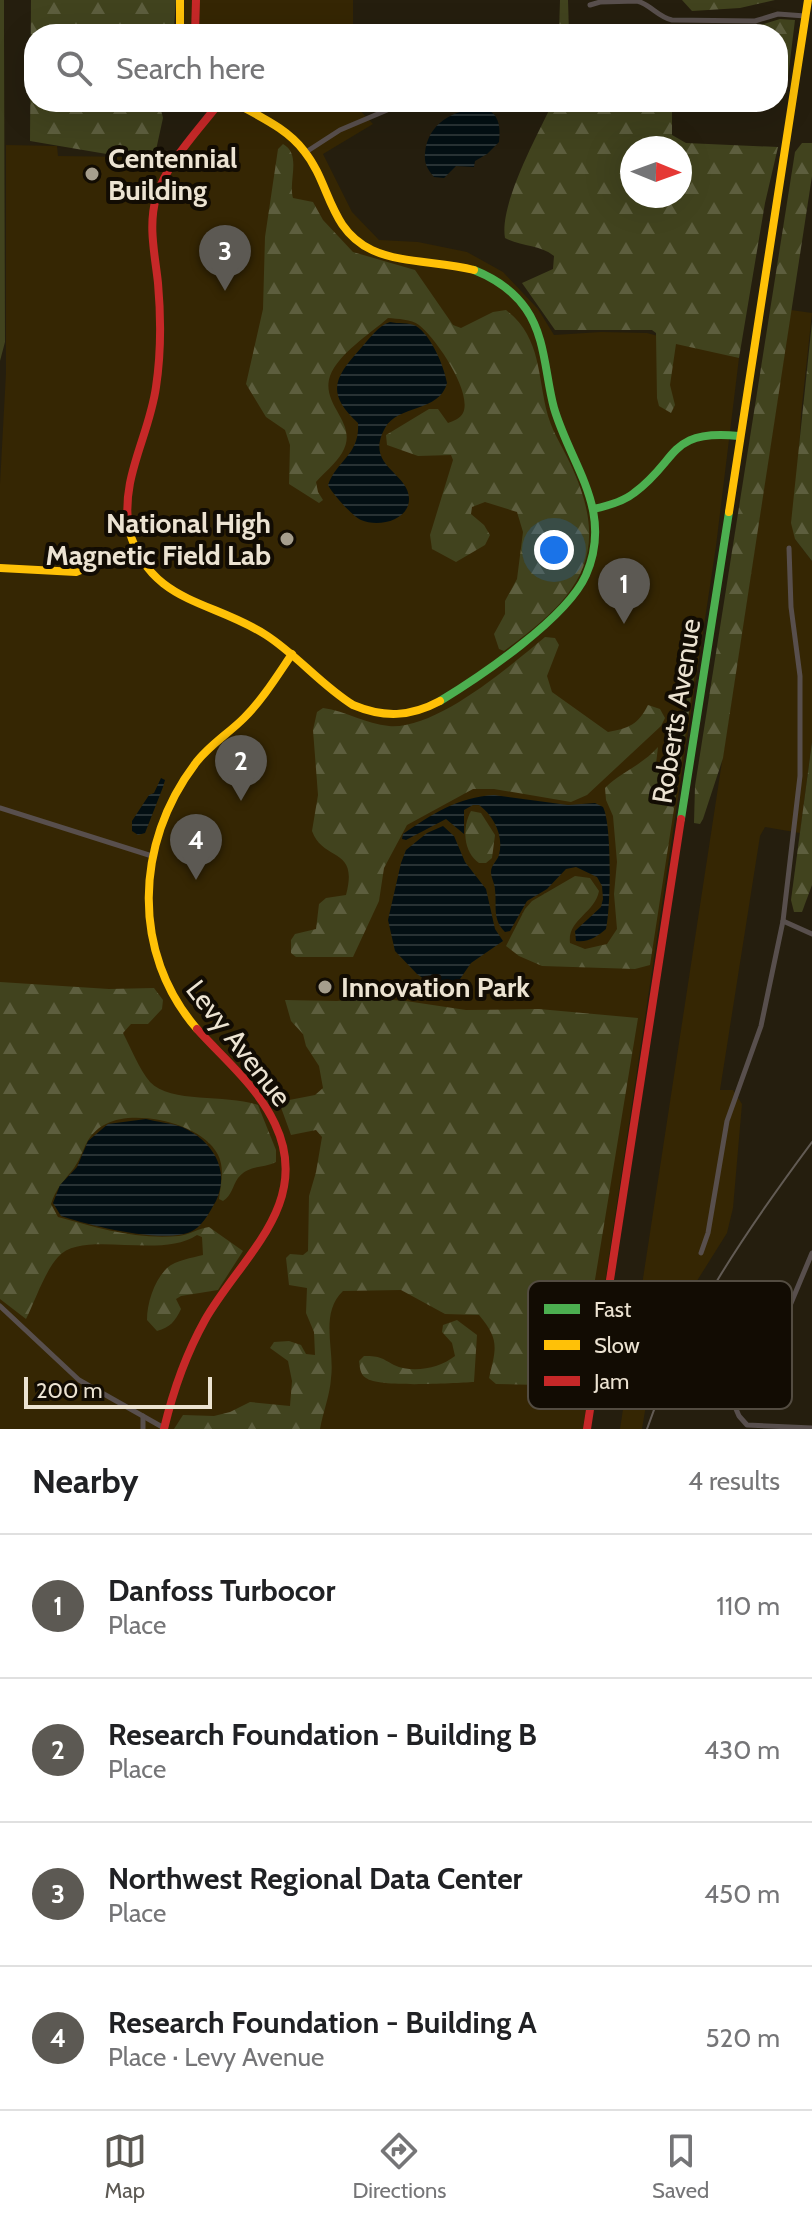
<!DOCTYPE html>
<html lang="en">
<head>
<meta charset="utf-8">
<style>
  body { margin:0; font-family:Cabin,sans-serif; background:#f2f2f2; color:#202124 }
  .compass { position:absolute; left:620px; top:136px; width:72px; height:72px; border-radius:50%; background:#fff; box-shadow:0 8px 32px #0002; rotate:91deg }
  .scale { position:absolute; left:24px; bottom:20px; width:188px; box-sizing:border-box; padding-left:8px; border:4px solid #ece3d2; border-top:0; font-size:22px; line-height:28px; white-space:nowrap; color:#ece3d2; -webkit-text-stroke:6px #120c03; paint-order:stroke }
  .you { position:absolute; left:554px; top:550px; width:28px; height:28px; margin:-20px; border:6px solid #fff; border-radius:50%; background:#1a73e8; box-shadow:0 0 0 12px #1a73e833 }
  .badge { display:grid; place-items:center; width:52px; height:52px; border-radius:50%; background:#5c5953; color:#fff; font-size:26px; font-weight:700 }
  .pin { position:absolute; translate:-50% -66px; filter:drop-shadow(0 2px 4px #0008) }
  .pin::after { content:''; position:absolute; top:42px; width:28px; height:24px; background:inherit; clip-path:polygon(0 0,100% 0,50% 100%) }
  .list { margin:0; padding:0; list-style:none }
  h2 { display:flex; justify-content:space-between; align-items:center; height:104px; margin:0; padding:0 32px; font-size:34px }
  h2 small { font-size:26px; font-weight:400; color:#757577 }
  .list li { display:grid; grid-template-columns:52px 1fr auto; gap:24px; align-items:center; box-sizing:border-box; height:144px; padding:0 32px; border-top:2px solid #e0e0e0 }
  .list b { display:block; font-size:30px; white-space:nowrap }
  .list p { margin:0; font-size:26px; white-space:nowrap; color:#757577 }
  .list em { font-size:26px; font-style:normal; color:#757577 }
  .icon { flex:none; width:44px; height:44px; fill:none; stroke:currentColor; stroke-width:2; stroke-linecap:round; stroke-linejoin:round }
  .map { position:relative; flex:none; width:812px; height:1429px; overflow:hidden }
  .search { position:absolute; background:#fff; box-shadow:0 8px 32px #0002; left:24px; right:24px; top:24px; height:88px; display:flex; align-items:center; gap:20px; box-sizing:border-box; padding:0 28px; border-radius:32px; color:#757577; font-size:30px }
  .sheet { height:680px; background:#fff }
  nav { display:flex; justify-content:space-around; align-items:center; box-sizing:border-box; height:112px; border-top:2px solid #e0e0e0; background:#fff; font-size:22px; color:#757577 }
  nav a { display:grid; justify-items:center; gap:4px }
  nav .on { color:#5c5953 }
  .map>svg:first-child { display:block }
</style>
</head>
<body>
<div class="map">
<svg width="812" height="1429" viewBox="0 0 812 1429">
  <defs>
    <pattern id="forest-firs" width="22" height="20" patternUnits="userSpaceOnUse" patternTransform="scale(2)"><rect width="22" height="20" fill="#41431e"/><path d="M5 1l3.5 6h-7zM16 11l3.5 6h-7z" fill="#5d5e3e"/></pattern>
    <pattern id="water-rules" width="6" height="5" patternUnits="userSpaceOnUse" patternTransform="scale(2)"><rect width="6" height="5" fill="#030f13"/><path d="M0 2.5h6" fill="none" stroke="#283234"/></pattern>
  </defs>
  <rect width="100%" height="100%" fill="#251e0e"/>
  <!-- built -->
  <g fill="#352603">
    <path d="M176 0H353V34H177Z"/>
    <path d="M213 102H352L373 124 323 154 352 212 379 240 418 242 467 252 503 272 538 309 554 335 601 332 647 333 739 358 716 546 583 1429H0V484L6 373V145L57 146 58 156 135 157 136 165 169 164 211 109Z"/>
    <path d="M791 310 812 313 801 414 795 539 812 561V742L800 833 765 827 760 836 720 1090H733L742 1104 733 1208 727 1233 695 1284 664 1349 649 1387 642 1429H620Z"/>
  </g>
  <!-- green -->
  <path fill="#41431e" d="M0 0H4V28L5 342 0 361Z"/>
  <!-- forest -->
  <g fill="url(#forest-firs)" fill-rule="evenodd">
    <path d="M31 0H176L174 28 171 33 144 31 142 34H34V102H159L163 118 156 150 142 160 30 141Z"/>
    <path d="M560 0H568L569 34H559Z"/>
    <path d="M682 0H775L740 8 692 11Z"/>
    <path d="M780 19 795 20 788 77 782 76 784 44 779 33 679 34 684 26 704 24 744 30Z"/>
    <path d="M553 102H672V135L686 143 778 147 765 203 739 358 676 344 670 385 675 405 671 413 659 406 657 398 656 333 652 330H555L522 283 553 269 554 256C539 244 522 247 505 238 499 204 538 134 553 102ZM632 148H680V196H632Z"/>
    <path d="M802 143H812V176L723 758 703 819 700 824 694 823 695 786 795 152Z"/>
    <path d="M283 144C302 155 288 180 293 198L313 202 323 220 353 252 415 270 453 325 461 328 493 312 506 310C542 338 537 376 548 416 554 436 566 452 574 472 613 561 572 601 504 651L499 649 494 634 505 614V601L517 579 523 532 517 512 485 502 472 507 471 514 484 525 490 535 485 545 456 562 432 549 430 535 453 460 451 455 418 456 387 445 386 435 429 409H438L448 423C453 421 460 419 463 413 473 392 435 337 419 325 411 319 398 319 388 318 370 334 339 353 330 376 320 406 360 423 342 453 336 463 324 473 316 482L318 492 323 500 319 503 289 484 290 445 285 430 266 417 246 384 263 309 265 237 278 149Z"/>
    <path d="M812 322V561L795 539 791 523Z"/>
    <path d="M545 637 555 638 559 645 547 676 552 692 608 732C629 728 638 725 648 705L660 709 665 718 661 726 587 795 571 802 494 789H473L407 825 384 868 379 901 353 957H296L291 953V940L295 934 316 929 319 904 326 898 346 895C359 846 324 863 312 831L318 795 313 730 317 712 323 708C346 711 366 724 389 726 436 730 510 666 545 637Z"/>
    <path d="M693 653 697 655V659L650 965 635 969 542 966 519 956 506 946 525 909 532 901 575 876 590 878 599 891C595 913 567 920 570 943L585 949 607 944 617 929 614 894 617 862 613 816 606 800 605 788C621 772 641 766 658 747L656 764 674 765Z"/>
    <path d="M812 742V885L802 912H794L791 900Z"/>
    <path d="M471 811 481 813 495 835 492 858 486 863H479C463 852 462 827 471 811Z"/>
    <path d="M0 982 109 989 154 988 163 1000 162 1009 148 1024H131L123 1033C131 1048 139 1069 150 1082 171 1104 228 1094 258 1105L276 1150V1162C263 1169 249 1164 238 1178 232 1187 232 1195 223 1201L219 1199C221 1182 226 1165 215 1150 197 1123 135 1109 106 1124 84 1135 86 1151 74 1168 64 1181 56 1188 51 1204L58 1217C98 1228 137 1240 179 1236 189 1235 199 1228 209 1227L243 1251 218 1290 181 1296 176 1299 181 1309C175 1322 170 1327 157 1331L147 1320C147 1303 154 1281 167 1268 176 1260 192 1258 203 1255L202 1237 197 1235C160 1260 82 1229 58 1257 45 1271 35 1301 26 1319L0 1299Z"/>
    <path d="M365 998 406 1001 466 1010 539 1009 638 1018 591 1304 584 1380 580 1386 496 1384 489 1378C496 1348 500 1340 479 1315L445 1314 401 1290 343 1291C319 1314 335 1350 331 1378 330 1395 323 1412 320 1429H174L183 1415 214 1416 230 1412 250 1402 290 1406 292 1381 288 1361 270 1348 274 1342 289 1341 301 1345 306 1354 315 1355 314 1332 306 1313 307 1288 289 1285 286 1258 290 1254 303 1255 308 1251 309 1196 316 1172 322 1137 316 1130 291 1135 279 1102 315 1095 323 1088 319 1066 306 1046 303 1034 291 1021 285 1000 337 1001Z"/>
    <path d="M457 1320 477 1335 474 1382C454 1383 379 1388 366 1378 360 1374 360 1368 359 1361L364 1356C381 1356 381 1358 394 1365 413 1374 440 1368 455 1356L452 1343 442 1332 443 1325Z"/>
  </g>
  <!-- water -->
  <g fill="url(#water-rules)">
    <path d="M481 108C499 111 501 126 499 142L487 154 475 161 474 167 456 166 444 178 434 177C427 169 424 163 425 153 428 123 453 110 481 108Z"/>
    <path d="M390 322C398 324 409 322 416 326 431 335 444 366 447 383 440 412 397 405 385 428 364 466 408 472 409 498 410 520 379 528 361 520 352 516 332 493 328 485 337 460 360 455 358 423 324 392 336 376 361 348 370 338 378 326 390 322Z"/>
    <path d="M161 778 165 780 163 787 145 833 138 835 132 831V821L149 795 154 793Z"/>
    <path d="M494 795 568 805 595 803 603 807C612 824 611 908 606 929 598 936 588 943 576 941L575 931 601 907 603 899 602 886 597 877 576 867 566 869 547 889 527 901 510 931 505 932C492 919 497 906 495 890 495 884 491 878 491 872 491 865 497 861 499 855 504 836 494 816 479 805H473L464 810V834L446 819 406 840 402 839 403 834C432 814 458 797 494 795Z"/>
    <path d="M443 826 454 836 465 862 486 889 495 929 503 941 471 963 460 979 452 984 428 982 417 974 395 951 388 920 401 863 406 850 427 833Z"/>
    <path d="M146 1119C157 1122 171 1123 182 1127 212 1140 231 1170 216 1201 210 1211 204 1224 194 1230 168 1246 88 1225 61 1216L53 1203 60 1185 77 1167 88 1141 108 1124Z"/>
  </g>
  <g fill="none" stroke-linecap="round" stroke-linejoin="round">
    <!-- street -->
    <g stroke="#584f4d" stroke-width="5">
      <path d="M590 5 600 2 637 1C650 4 658 17 672 20L755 21 778 14 805 16"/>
      <path d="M306 152 340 130 406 102"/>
      <path d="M0 808 152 856"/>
      <path d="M783 921 812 934"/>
      <path d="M701 1253 708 1233 727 1121 761 1026 783 921 800 776V676L791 607 789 548"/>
      <path d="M812 1253 781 1327 737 1395 736 1409 739 1416 747 1425 812 1428"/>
      <path d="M0 1306 79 1380 164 1428"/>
      <path d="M143 1429V1416"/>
    </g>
    <!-- fast -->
    <g stroke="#4caf50" stroke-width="8">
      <path d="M593 509C607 506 623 502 634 493 680 459 667 429 739 436"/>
      <path d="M440 701C481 676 567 618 586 575 614 510 571 466 554 408 545 375 546 338 526 309 513 290 494 278 474 270"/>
      <path d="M681 819 729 512"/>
    </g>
    <!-- slow -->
    <g stroke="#ffc107" stroke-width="8">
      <path d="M180 0V34"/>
      <path d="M234 102C258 116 287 128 304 151 331 184 328 229 372 250 403 264 441 261 474 270"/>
      <path d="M729 512 808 0"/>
      <path d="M129 530C150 604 212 600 266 635 297 655 321 685 353 705 384 718 410 717 440 701"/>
      <path d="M0 568 76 572 135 548"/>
      <path d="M197 1029C131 953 135 843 195 764 208 746 228 734 244 718 263 699 277 676 292 654"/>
    </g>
    <!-- jam -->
    <g stroke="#c62828" stroke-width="8">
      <path d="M195 34 196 0"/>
      <path d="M129 530C120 478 149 437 156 387 161 354 161 317 158 283 155 255 148 226 156 198 167 162 197 132 220 102"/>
      <path d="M164 1429C173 1391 186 1354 205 1320 241 1257 313 1204 275 1124 258 1087 224 1059 197 1029"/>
      <path d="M587 1429 681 819"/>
    </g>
    <!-- rail -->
    <path stroke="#625b54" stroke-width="2" d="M647 1429C686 1318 743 1235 812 1142"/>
  </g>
  <!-- markers -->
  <g fill="#a69e8d" stroke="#120c03" stroke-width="3">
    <circle cx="92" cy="174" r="8"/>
    <circle cx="287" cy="539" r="8"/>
    <circle cx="325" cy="987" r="8"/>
  </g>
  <g text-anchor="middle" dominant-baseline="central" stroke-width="8" stroke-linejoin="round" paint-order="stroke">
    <!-- poi labels -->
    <g font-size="28" font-weight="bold" fill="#ece3d2" stroke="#120c03" text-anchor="start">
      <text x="108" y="158">Centennial<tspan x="108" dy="32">Building</tspan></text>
      <text x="271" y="523" text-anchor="end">National High<tspan x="271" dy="32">Magnetic Field Lab</tspan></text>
      <text x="341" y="987">Innovation Park</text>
    </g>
    <!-- street labels -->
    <g font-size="28" fill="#ece3d2" stroke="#120c03">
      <text transform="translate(676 711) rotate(-81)">Roberts Avenue</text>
      <text transform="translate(239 1043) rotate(52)">Levy Avenue</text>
    </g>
  </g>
  <!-- legend -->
  <rect x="528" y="1281" width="264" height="128" rx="12" fill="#120c03" stroke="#534c41" stroke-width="2"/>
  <rect x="544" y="1304" width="36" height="10" fill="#4caf50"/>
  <rect x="544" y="1340" width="36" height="10" fill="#ffc107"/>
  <rect x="544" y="1376" width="36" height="10" fill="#c62828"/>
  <g font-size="22" fill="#ece3d2">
    <text x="594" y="1317">Fast</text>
    <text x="594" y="1353">Slow</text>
    <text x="594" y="1389">Jam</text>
  </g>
</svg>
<svg class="compass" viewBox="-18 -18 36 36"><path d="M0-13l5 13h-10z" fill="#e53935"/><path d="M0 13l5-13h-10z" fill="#757577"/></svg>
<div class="scale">200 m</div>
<div class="you"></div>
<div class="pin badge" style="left:624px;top:624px">1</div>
<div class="pin badge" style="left:241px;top:801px">2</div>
<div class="pin badge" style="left:225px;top:291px">3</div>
<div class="pin badge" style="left:196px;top:880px">4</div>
<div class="search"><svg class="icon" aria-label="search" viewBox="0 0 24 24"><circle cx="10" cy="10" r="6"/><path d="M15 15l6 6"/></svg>Search here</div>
</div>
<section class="sheet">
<h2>Nearby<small>4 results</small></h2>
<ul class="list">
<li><span class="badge">1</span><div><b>Danfoss Turbocor</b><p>Place</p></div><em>110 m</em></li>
<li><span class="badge">2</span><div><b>Research Foundation - Building B</b><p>Place</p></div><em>430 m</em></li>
<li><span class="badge">3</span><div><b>Northwest Regional Data Center</b><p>Place</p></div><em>450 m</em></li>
<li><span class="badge">4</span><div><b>Research Foundation - Building A</b><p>Place · Levy Avenue</p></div><em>520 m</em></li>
</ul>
</section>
<nav>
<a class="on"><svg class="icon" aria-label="map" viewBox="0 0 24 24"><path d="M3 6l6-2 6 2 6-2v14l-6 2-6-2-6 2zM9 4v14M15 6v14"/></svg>Map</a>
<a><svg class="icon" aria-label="directions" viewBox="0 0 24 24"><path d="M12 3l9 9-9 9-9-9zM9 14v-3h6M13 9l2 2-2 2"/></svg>Directions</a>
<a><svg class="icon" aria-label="saved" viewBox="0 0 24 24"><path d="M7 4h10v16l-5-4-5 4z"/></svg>Saved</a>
</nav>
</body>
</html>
